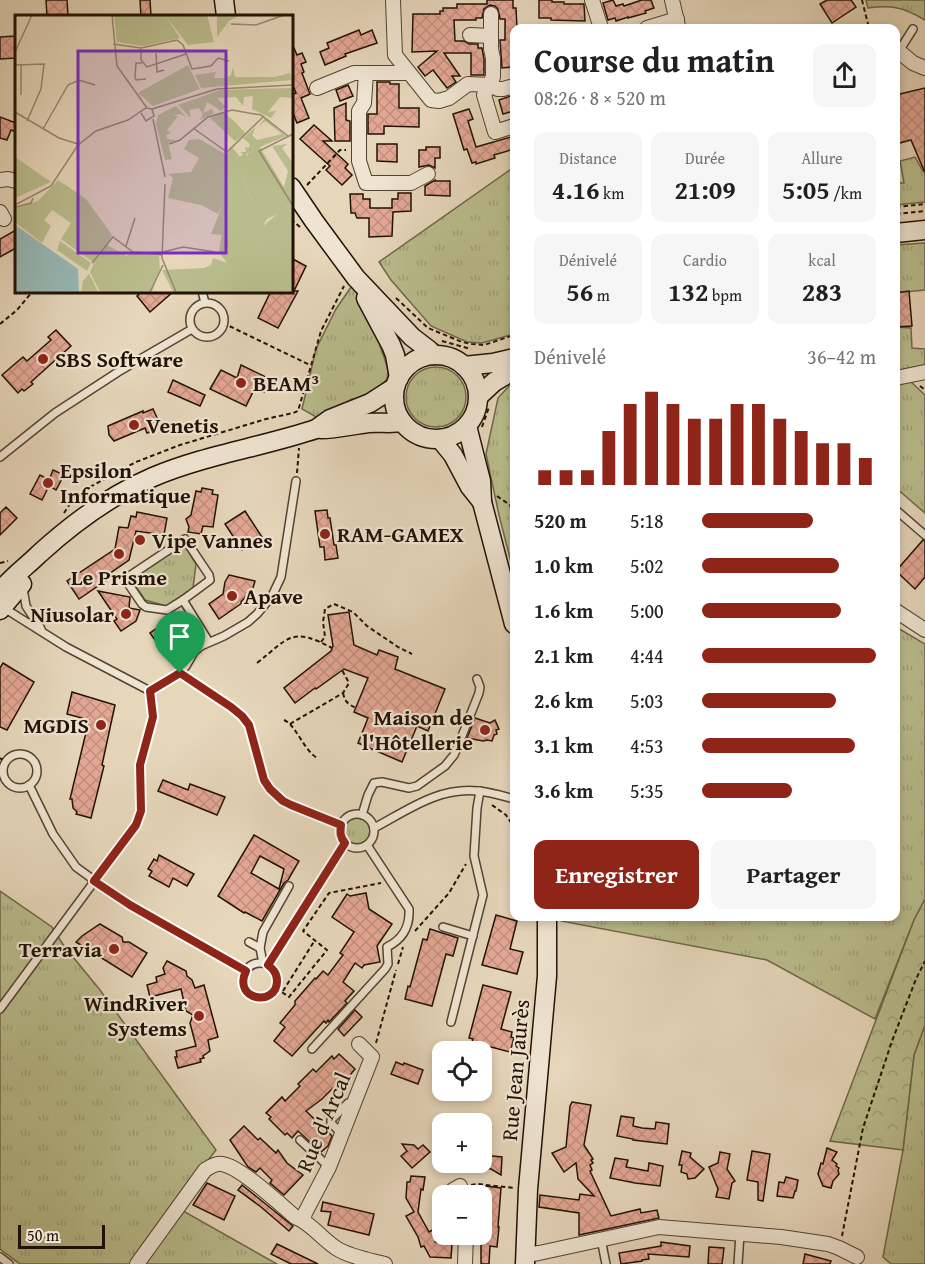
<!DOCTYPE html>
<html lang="fr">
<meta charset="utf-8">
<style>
body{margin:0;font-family:"Gentium Book Plus",serif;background:#f6f6f6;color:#202124;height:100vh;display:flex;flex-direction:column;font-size:22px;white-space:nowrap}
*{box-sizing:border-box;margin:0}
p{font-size:20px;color:#757577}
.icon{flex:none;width:33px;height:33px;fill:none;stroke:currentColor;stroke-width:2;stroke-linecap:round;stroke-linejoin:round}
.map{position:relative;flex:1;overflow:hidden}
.sheet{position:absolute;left:510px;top:24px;width:390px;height:897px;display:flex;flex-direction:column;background:#fff;border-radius:12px;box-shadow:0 3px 9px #0003}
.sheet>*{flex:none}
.controls{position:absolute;left:432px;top:1041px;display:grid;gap:12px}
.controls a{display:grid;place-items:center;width:60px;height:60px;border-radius:12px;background:#fff;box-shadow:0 3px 9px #0003;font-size:30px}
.scale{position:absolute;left:18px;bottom:15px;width:87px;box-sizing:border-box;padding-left:6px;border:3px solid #221205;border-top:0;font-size:16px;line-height:21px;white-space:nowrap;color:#221205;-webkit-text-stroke:4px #efe4d2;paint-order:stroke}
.pin{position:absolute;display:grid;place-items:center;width:51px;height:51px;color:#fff;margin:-62px -26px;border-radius:50% 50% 50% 0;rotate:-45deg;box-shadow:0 0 6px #0007}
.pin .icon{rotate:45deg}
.round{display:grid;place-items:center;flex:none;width:63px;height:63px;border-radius:12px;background:#f6f6f6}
.overview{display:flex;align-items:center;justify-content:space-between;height:102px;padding:0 24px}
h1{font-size:33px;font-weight:600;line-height:45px}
.figures{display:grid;grid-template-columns:repeat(3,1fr);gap:9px;height:102px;padding:6px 24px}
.figures div{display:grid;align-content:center;border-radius:12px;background:#f6f6f6;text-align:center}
.figures b{font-size:26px;font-weight:600}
.figures small{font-size:16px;font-weight:400}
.figures p{font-size:16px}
.chart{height:168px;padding:12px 24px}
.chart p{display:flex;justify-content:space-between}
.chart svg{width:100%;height:108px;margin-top:6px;stroke:#8f2418;stroke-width:6}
.action{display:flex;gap:12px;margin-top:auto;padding:12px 24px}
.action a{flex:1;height:69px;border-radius:12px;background:#8f2418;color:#fff;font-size:24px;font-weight:600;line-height:69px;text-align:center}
.action a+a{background:#f6f6f6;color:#202124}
ul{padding:0 24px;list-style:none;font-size:20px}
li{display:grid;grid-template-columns:96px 72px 1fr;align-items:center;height:45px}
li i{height:15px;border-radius:8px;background:#8f2418}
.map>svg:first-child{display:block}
</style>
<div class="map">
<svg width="925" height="1264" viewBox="0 0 925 1264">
<defs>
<pattern id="grass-tufts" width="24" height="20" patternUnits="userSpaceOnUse" patternTransform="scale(1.5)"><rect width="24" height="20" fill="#b9bc8c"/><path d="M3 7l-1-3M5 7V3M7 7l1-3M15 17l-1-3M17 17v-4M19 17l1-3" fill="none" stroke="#9fa177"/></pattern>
<pattern id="forest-crowns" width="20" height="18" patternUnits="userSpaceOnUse" patternTransform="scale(1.5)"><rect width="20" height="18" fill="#b9bc8c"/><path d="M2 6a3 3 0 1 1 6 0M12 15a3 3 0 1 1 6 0" fill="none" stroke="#9fa177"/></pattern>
<pattern id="building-cross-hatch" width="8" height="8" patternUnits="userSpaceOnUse" patternTransform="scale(1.5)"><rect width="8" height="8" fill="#e4a794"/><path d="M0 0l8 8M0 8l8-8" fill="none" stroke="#c38f7e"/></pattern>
</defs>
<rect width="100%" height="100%" fill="#e6d6ba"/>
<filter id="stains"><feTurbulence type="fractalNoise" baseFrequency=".00333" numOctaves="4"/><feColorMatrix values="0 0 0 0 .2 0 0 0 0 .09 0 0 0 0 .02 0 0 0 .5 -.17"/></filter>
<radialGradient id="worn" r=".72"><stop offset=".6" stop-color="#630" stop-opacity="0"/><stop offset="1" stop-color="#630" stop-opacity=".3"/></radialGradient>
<g fill="url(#grass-tufts)" stroke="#6e6748" stroke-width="1.5">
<path d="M866 0H925V20C903 7 892 5 868 8Z"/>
<path d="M915 157 923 171 925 170V202L896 205V174H897L900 183H904L900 161Z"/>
<path d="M514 167V334L482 343 467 342 431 326 391 280 379 262Z"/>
<path d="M925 243V290L896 293V245Z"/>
<path d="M353 284 375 331 386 363 388 371 387 379 374 393 365 398 352 399 334 411 316 417 302 409 316 349 336 309Z"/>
<path d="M896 324V327L911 328 912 348 925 349V365L896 371Z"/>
<circle cx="436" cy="397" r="30"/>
<path d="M909 380 925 395V513L896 488V383Z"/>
<path d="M514 383V574L499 515 486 454 498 398 510 385Z"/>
<path d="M173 546 186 548 196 564 193 588 166 606 145 600 133 582 137 571Z"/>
<path d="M896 627 925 644V899L914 920 875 1019 767 960 561 921V916H896Z"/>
<circle cx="357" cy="831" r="13"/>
<path d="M0 891 52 927 64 946 100 990 216 1150 177 1201 183 1211 277 1264H20L0 1249Z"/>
<path d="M925 1025V1264H891L883 1257 903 1150 914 1055Z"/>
</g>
<path fill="url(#forest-crowns)" stroke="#6e6748" stroke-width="1.5" d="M925 899V1025L914 1055 903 1150 830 1141 914 920Z"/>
<g fill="url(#building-cross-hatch)" stroke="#221205" stroke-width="1.5" fill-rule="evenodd">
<path d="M46 0H67L68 16H47Z"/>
<path d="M140 0H150L151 16H141Z"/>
<path d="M487 0H513V8H516L517 28H514V65H513V67L502 68 500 40H505V19H500L498 9 495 6 490 5 484 9 482 18H476V20H454L455 41H464L469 44H478V48H482L484 59V75H471V53H444L460 76H452L456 82 447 88 433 70 425 76 418 67 437 51 412 52 413 14H440V11H443V8H457V4H487Z"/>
<path d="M539 0H552V2H564V4H584L585 21 551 20V18H539Z"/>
<path d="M613 0 616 6 623 4 624 6 642 0H651L654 8 645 11 646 13 628 18V17L616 21 615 18 608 20 603 3Z"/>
<path d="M827 0H851L856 7 832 23 820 4Z"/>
<path d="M359 30 361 35 372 30 377 43 345 54 346 56 325 65 320 52 329 48 327 43Z"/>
<path d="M16 36V58L0 59V37Z"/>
<path d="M291 41 297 55 302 53 306 62 301 64 304 72 302 73 310 94 301 98 309 118 297 123 291 108V95L296 93 291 81Z"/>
<path d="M377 82H390V84H399V108H419V127L384 126V134H368V114H377Z"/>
<path d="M348 85 353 96 340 101 336 90Z"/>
<path d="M925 88V173L911 140 896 144V98L900 94Z"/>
<path d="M514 95V111L503 114 499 100Z"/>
<path d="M346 103V120L350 121V141H335L334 108Z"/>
<path d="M469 109 473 119 468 121 476 147 514 136V149L494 155 495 158 476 164V162L472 163 467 149 464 150 453 114Z"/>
<path d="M0 117 16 123V132L11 130 7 140 0 138Z"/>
<path d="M314 125 332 141H323L348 164 345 168 352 175 342 185 326 170 330 166 300 139Z"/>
<path d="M377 144H397V162L377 161Z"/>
<path d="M426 147H440V158H435V168L429 165 419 167V150H426Z"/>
<path d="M435 180V181H450V196L425 195V186Z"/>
<path d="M398 193H411V211L393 212 392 236 369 237V218H357L355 213H351L350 194H363V199H370V208H392V199H398Z"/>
<path d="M16 230V248L0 257V239Z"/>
<path d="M291 258 306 266 294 291H298L278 328 258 318 271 291H291Z"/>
<path d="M142 291H174L150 312 137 296Z"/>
<path d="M909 291 912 326 896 327V293Z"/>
<path d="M56 330 71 346 31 382 33 384 24 391 22 389 18 393 2 375 23 357 27 361 51 340 48 337Z"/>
<path d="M241 365 270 379 264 392 255 388 246 406 210 389 221 370 237 378Z"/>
<path d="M173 380 205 395 200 406 168 392Z"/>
<path d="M153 409 159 422 156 423 158 429 147 433 145 428 114 441 109 435 108 426 143 411V413Z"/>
<path d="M53 470 64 475 56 490 49 486 42 500 30 494 40 475 49 480Z"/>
<path d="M202 488 213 490 212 494 218 495 213 527 203 526 201 534 188 532 189 527 186 519 191 515 196 491 201 492Z"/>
<path d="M6 507 17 518 0 535V513Z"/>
<path d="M327 510 328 518H330L334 545H336L338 558 325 560 324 547H320L315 511Z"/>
<path d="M245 511 262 537 242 550 225 524Z"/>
<path d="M137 512 167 518 164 535 136 531 129 560 109 574 111 577 79 599 67 581 115 549 119 527 128 528 131 516 136 517Z"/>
<path d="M923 540 925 541V577L915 589 896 571Z"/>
<path d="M229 575 255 581 253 588 241 602 242 603 219 619 209 604 223 594 225 582Z"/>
<path d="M98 591 130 597 129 608 140 610 136 621 121 631 114 621 117 619Z"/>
<path d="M349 612 354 645 377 655 379 650 398 657 395 669 445 689 428 731 417 726 402 762 358 743 368 718 354 712 368 678 344 669 316 689 315 688 295 703 284 688 331 651 333 646 328 615Z"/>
<path d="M166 622 172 631 174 630 180 638 172 644 160 647 150 633Z"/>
<path d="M3 663 34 682 7 730 0 727V668Z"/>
<path d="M72 692 115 705 102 765 104 766 91 818 76 814 77 812 73 808 72 799H70L89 720 67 714Z"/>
<path d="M475 718 490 723 495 720 499 729 496 730 497 734 494 735 492 741 487 740 483 741 467 738Z"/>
<path d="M163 780 188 790 190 784 225 797 217 815 158 791Z"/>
<path d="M254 835 299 861 288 880 284 883 262 921 245 912 244 913 218 896ZM260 856 284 869 279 889 251 873Z"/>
<path d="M159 855 194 874 187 886 173 878 169 887 149 876 152 871 148 869 154 859 157 861Z"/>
<path d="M366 893 369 909 392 924 377 946 380 962 364 965 362 968 355 963 343 982 354 991 345 1001 347 1003 329 1022 328 1020 326 1023 324 1021 292 1056 274 1041 285 1027 280 1023 295 1005V1001L315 978 316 979 323 971 328 975 343 955 340 953 354 932 332 917 347 894 350 896Z"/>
<path d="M496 915 517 921 510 949 523 952 517 974 482 965Z"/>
<path d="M100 924 122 937 123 942H129L147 953 132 977 76 942 82 936Z"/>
<path d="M430 929 458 938 453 956 446 954 432 1006 405 999 408 986 410 987 423 939 427 940Z"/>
<path d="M167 961 186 971 187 976 192 980 195 988 204 985 218 1037 208 1040 210 1051 203 1056 204 1058 200 1059 201 1062 178 1068 175 1057H177L176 1051 196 1046 190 1023 193 1015 186 1011 181 989 150 997 147 985 157 982 156 977 165 974 163 968Z"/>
<path d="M483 985 511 992 501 1029 512 1032 511 1037 514 1038 510 1052 472 1042 473 1039 469 1038Z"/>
<path d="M355 1010 362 1017 344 1036 338 1029Z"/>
<path d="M339 1054 355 1069 341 1086 339 1084 334 1089 333 1088 322 1099 306 1111 332 1136 328 1146 321 1152 298 1131 292 1138 287 1133 285 1135 269 1119 271 1117 266 1113 282 1097 285 1101 300 1086 298 1084 313 1069 316 1072 332 1056 334 1059Z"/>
<path d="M396 1062 403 1065 404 1063 423 1070 418 1084 391 1074Z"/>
<path d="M572 1102 591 1105 584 1145 593 1159 591 1160 593 1163 590 1165 592 1170 590 1171 611 1216 640 1209 641 1213 657 1210 659 1218 579 1235V1213L539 1207 540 1195 579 1200 580 1194 594 1196 578 1179 576 1163 564 1172 552 1153 566 1147 570 1106Z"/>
<path d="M621 1116 634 1118 633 1126 642 1128 655 1129 656 1122 669 1124 667 1144 633 1140V1139L617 1136Z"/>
<path d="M244 1126 258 1140 260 1138 276 1153 278 1150 287 1163 303 1175 284 1195 270 1183 272 1180 260 1168 256 1172 248 1167 230 1140Z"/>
<path d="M402 1144 414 1145 418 1149 423 1145 430 1152 412 1168 401 1156 407 1151Z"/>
<path d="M827 1148 837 1152 832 1160 837 1164 836 1166 839 1168 838 1170 839 1174 833 1181 831 1188 823 1186 818 1174 821 1163 823 1164Z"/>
<path d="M682 1151 691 1153 690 1157 704 1169 695 1178 688 1179 687 1174 681 1172 682 1165H679Z"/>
<path d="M752 1151 770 1154 763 1201 758 1200V1182L747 1180Z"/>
<path d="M720 1152 730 1154 727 1169 735 1181 732 1183 729 1199 716 1197 718 1189 709 1167 718 1163Z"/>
<path d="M482 1155 502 1157 501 1175 491 1169 482 1168Z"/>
<path d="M615 1158 628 1160 626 1167 648 1171 649 1163 663 1166 660 1186 635 1183 610 1178Z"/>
<path d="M411 1176 425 1177 423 1190 421 1189 418 1212 429 1232 436 1228 439 1234 435 1242 452 1244 451 1258 430 1257 424 1246 421 1247 418 1237 406 1216 414 1212 406 1198 407 1182H410Z"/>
<path d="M786 1177 798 1180 796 1191H795L793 1198 777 1196 779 1182 784 1183Z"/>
<path d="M207 1183 235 1196 224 1220 193 1205Z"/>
<path d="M242 1185 293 1226 289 1231 261 1207 238 1190Z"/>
<path d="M486 1186 501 1188 498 1227H499L497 1247 490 1246 489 1264H481V1234Z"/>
<path d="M323 1202 374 1214 369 1235 328 1225 331 1212 321 1211Z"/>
<path d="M661 1242 690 1246 689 1257 648 1254 649 1259 642 1260V1261L621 1264 619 1253 661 1246Z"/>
<path d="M277 1244 318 1264H291L271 1254Z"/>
<path d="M709 1247 724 1248 722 1264H708Z"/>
<path d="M805 1254 831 1261 830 1264H803Z"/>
</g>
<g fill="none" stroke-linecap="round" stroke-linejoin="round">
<g stroke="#534332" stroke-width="10">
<g id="lane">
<path d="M899 51 913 29"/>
<path d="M202 291 205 303"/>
<circle cx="207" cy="320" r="17"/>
<path d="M0 457 55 413 118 372 192 329"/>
<path d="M896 510 925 535"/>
<path d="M185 539 209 575 210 580 183 600 167 610 146 607 142 604 125 579Z"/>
<path d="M23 588 26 606 41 629"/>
<path d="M183 600 209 642"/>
<path d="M4 608 66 647 150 691"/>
<path d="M180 673 186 666 194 652 201 646 224 636 248 622 257 614 272 596 281 577 296 481"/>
<path d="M150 691 180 673 231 707 242 716 249 725 264 780 270 789 283 801 291 805 341 825"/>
<circle cx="20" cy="771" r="17"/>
<path d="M29 785 53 834 76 867 120 899 246 971"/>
<circle cx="357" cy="831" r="17"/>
<path d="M362 815 368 795 374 783 382 782 409 788 417 786 445 766 454 755 458 746 479 693 480 687 477 679"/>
<path d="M374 828C408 810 438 787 478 791 490 792 503 796 514 799"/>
<path d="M443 927 473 936"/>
<path d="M249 942 260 948 263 963"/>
<path d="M260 948 263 932 289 886"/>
<circle cx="260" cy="980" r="17"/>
<path d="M268 965 345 844"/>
<path d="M0 1009 136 825 141 811 140 765 153 717 150 691"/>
<path d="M451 1022 483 895 474 856 477 808 480 791"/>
<path d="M312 1049 385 969 388 964 387 947C403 939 410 927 409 909L367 845"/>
<path d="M342 1134 331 1123V1120L348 1103 354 1102"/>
<path d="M300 1140 329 1167"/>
<path d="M601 1239 606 1264"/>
<path d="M0 1257 9 1264"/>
<path d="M738 1264 740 1234"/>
</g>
</g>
<g stroke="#534332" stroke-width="16">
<g id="street">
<path d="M393 0 395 55 431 100 439 101 449 98 468 84 490 85 498 89H503L514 86"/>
<path d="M592 0 601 28"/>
<path d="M672 0 678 26"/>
<path d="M491 14V49L493 58V77L484 95 495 132 514 126"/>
<path d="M647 28 677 19"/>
<path d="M470 35 491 36"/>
<path d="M896 49 913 63 925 68"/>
<path d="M409 73H366L364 103 359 111V161L366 183H411L428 174"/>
<path d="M317 88 354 73H366"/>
<path d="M0 180 8 179 16 181"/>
<path d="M0 212 4 219"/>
<path d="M896 378 925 372"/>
<path d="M896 611 925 630"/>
<path d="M453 1196V1190L460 1186"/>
<path d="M303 1220 305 1213 329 1167 372 1057 359 1044"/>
<path d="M525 1255 539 1253 659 1227 781 1237 828 1244 839 1248 857 1257"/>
<path d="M137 1264 205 1170C210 1167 216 1163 222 1164 241 1167 280 1204 295 1217 311 1223 322 1239 336 1248 350 1257 369 1260 385 1264"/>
<path d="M465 1264 466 1234"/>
</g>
</g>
<g stroke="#221205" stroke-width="21">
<g id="secondary">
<path d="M224 0 226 16"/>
<path d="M291 187 314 221 356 278 412 337 429 350 434 355"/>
<path d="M896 233 925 230"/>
<path d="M366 298 391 345 395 355 399 378"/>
<circle cx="436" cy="397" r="42"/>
<path d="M464 366 493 363 514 358"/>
<path d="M479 396 494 382 514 370"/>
<path d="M467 426 481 481 482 502 514 624"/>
<path d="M321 429C337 429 352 425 368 423 380 422 391 424 402 422"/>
<path d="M440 439 453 455 470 487 482 502"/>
<path d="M0 592C11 577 26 567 39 554 73 523 111 495 153 477 205 455 262 447 316 429L330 419 370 403 395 387"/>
<path d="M0 610 22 584"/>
<path d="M525 1264 528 1189 547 976V916"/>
</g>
</g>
<g stroke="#221205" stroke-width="2" stroke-dasharray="4.5 3" stroke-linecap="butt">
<path d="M862 0 869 28"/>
<path d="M307 185 340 150H346"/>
<path d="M896 207 925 204"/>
<path d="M896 214 925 211"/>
<path d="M291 219 300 227"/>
<path d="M396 298 428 328 462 342 472 344 484 345 514 335"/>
<path d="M223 323 310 365"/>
<path d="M0 324 17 310 33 291"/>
<path d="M442 341 471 349"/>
<path d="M920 386 925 390"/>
<path d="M482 427 489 407"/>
<path d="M297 473 299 448"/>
<path d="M497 496 510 505 514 518"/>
<path d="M64 513 73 499 88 488 136 462 180 445 266 419 293 413 298 411 321 331 344 286"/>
<path d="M0 563 8 561"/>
<path d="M321 642 325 637 323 622 325 609 334 604 353 612 367 626 398 647 412 654"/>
<path d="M257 663C289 638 291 626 332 648"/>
<path d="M343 693C345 702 348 704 356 708"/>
<path d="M284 720C296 725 303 749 317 758"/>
<path d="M290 724 343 693 349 683 342 670"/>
<path d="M0 758 5 762"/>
<path d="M492 805 506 815 514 827"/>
<path d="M415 931 449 893 466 864"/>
<path d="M398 964 403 947"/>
<path d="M276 988 289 997 327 950 303 931 329 893 381 883"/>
<path d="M283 991 315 940"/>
<path d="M376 1043 396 970"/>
<path d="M471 1185 478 1184 514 1188"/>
<path d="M842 1236 863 1128 892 1041 916 979 925 961"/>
</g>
<use href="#lane" stroke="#efe4d2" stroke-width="7"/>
<use href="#street" stroke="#efe4d2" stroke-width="14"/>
<use href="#secondary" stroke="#efe4d2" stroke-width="18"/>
</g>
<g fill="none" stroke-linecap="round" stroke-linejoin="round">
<g stroke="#fff" stroke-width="12">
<path id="route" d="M180 673 231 707 242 716 249 725 264 780 270 789 283 801 291 805 341 825C340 833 340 837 345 843L268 965C273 969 277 973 277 981 277 1007 232 1001 246 971L130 905 94 881 136 825 141 811 140 765 153 717 150 691Z"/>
</g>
<use href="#route" stroke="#8f2418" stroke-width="8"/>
</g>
<g fill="#8f2418" stroke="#efe4d2" stroke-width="2">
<circle cx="43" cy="359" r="6"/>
<circle cx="241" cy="383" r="6"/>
<circle cx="134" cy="425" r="6"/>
<circle cx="48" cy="483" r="6"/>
<circle cx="325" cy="534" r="6"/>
<circle cx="140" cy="540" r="6"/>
<circle cx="119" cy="554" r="6"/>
<circle cx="232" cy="596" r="6"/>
<circle cx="126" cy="614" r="6"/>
<circle cx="101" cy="725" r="6"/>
<circle cx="485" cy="730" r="6"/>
<circle cx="114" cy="949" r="6"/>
<circle cx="199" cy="1016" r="6"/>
</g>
<g text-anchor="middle" stroke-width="4.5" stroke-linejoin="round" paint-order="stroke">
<g font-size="22" font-weight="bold" fill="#221205" stroke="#efe4d2" text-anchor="start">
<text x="55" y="367">SBS Software</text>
<text x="253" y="391">BEAM³</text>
<text x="146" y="433">Venetis</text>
<text x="60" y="478">Epsilon<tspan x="60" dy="25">Informatique</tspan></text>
<text x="337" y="542">RAM-GAMEX</text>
<text x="152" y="548">Vipe Vannes</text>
<text x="119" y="585" text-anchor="middle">Le Prisme</text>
<text x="244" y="604">Apave</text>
<text x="114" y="622" text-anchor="end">Niusolar</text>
<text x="473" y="725" text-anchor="end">Maison de<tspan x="473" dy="25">l'Hôtellerie</tspan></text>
<text x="89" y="733" text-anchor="end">MGDIS</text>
<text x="102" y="957" text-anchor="end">Terravia</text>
<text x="187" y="1011" text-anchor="end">WindRiver<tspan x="187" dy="25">Systems</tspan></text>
</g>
<g font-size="22" fill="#221205" stroke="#efe4d2">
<text transform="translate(515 1070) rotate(-85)" y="8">Rue Jean Jaurès</text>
<text transform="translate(323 1122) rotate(-67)" y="8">Rue d'Arcal</text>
</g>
</g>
<g transform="translate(15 15)">
<rect width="278" height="278" fill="#e6d6ba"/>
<path d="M150 0H192L199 27 173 30ZM173 50 185 74 138 91 123 78ZM218 52 220 62H260L275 58 277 65 186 73 180 60 201 57 199 63H211L216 60ZM277 73V83L265 82 253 97 261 96 256 103 237 94 238 81 229 82 228 91 221 82 202 83 211 92 206 96 192 87 188 98 197 94 199 98 185 105 188 100 184 93 174 95 176 103 163 90 205 75ZM161 91 171 102 165 99 158 101H163L152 115 156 118 151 120 152 124 161 125 153 128 157 144 150 145 141 109 143 100ZM208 97 220 107 231 119 220 126 195 103ZM250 103 271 121 245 132 235 129 228 123 241 112 237 120 242 125 267 119 250 106 243 112ZM184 124 212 140 217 132 225 142 228 139 225 137H231L230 132 235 133 203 199 186 190 153 183 158 163 153 159 176 157 184 143 169 134 174 125ZM236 144 272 193 277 190V277H158L147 255 189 253 196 250 198 243 212 248 204 237 209 205 220 181 247 212 263 198H249L235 181 228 165 230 152ZM43 165 71 184 97 220 92 230 112 241 114 237 144 241 145 255 137 277H85L75 257 79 248 46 224 56 208 37 195 29 205 36 211 27 228 0 207V193L23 186Z" fill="#b9bc8c"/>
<path d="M202 0H225L214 6 202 22ZM124 12 128 31 102 27 101 17ZM240 124 269 172 273 156 257 131 272 129 267 133 277 147V190L272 193 235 144 228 165 235 181 249 198H264L252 204 247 213 220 181 209 205 207 220 196 219 225 146 233 140 235 126Z" fill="#b9bc8c"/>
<path d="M99 0H150L165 23 128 31 124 12 101 17Z" fill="#b9bc8c"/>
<path d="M0 142 36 167 0 183ZM45 226 76 248 72 256 42 235Z" fill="#b9bc8c"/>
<path d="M74 259 78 266 83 277H66L68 266Z" fill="#b9bc8c"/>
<path d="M0 210 63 254 64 277H0Z" fill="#97b8b6"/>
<path fill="none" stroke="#988872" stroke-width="1.5" d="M97 0 102 51 132 93M216 9 241 10 269 0M98 29 126 33 162 25 168 30 177 54 196 51 203 43 214 46M126 33V45L132 52 171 39M0 37 17 0M141 38 142 57 149 55M127 48H121L120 62 121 65 131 64M0 50 29 49 26 74 12 106M6 80V50M137 94 202 74 278 70M0 97 44 123 63 129M138 104 150 162M178 113 212 137 249 101M28 114 53 70 64 65 80 70M278 119 244 136 278 191M154 129 165 125 193 102 217 95 246 100 273 121M150 169 147 243 161 277M0 190 36 171 63 130 81 116 113 105 131 93 137 94 139 101 131 106 126 98M1 192 16 188 18 183M111 231 120 203M148 237 168 232 200 237M77 248 98 222 118 237 147 240M135 277 148 250"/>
<path fill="#7b2cbf" fill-opacity="0.15" stroke="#7b2cbf" stroke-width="3" d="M63 36H211V238H63Z"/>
<rect width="278" height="278" fill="none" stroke="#221205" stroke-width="3"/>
</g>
<rect width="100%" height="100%" filter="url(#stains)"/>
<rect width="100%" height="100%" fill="url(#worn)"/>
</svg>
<div class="controls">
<a><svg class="icon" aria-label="locate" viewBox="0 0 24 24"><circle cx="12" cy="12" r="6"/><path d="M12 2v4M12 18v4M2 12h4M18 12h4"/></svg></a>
<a>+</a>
<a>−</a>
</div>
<div class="scale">50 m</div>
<div class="pin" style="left:180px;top:673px;background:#1e9e55"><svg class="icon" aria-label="arrive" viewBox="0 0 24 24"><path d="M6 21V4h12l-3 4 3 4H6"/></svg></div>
<section class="sheet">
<div class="overview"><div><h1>Course du matin</h1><p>08:26 · 8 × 520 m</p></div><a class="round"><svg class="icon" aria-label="share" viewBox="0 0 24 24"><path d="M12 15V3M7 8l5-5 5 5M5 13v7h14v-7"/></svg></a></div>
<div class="figures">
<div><p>Distance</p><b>4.16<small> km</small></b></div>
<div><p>Durée</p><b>21:09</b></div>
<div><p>Allure</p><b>5:05<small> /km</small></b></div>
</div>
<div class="figures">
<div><p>Dénivelé</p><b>56<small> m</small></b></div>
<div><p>Cardio</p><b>132<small> bpm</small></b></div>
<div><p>kcal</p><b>283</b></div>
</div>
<div class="chart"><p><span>Dénivelé</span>36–42 m</p>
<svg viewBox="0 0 160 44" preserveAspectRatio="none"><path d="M5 44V38M15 44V38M25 44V38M35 44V22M45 44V11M55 44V6M65 44V11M75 44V17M85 44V17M95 44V11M105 44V11M115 44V17M125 44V22M135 44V27M145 44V27M155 44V33"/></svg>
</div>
<ul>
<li><b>520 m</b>5:18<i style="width:64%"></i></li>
<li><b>1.0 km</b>5:02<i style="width:79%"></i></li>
<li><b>1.6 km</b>5:00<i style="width:80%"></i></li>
<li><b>2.1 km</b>4:44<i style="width:100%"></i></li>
<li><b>2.6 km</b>5:03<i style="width:77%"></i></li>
<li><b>3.1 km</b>4:53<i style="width:88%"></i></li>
<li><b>3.6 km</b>5:35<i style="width:52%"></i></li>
</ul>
<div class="action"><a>Enregistrer</a><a>Partager</a></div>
</section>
</div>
